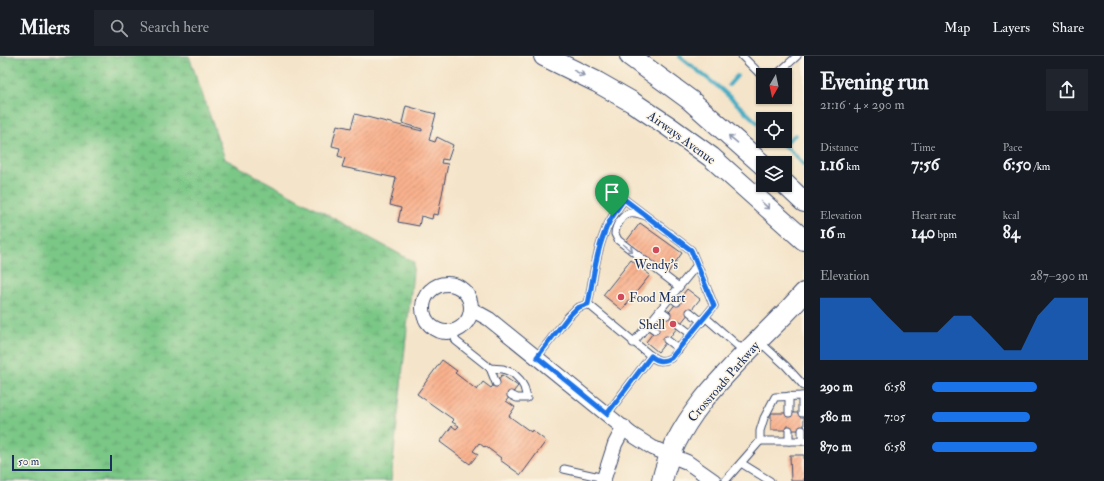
<!DOCTYPE html>
<meta charset="utf-8">
<style>
body{margin:0;font-family:"IM FELL Double Pica",serif;background:#20242c;color:#f1f3f6;height:100vh;display:flex;flex-direction:column;font-size:15px;white-space:nowrap}
*{box-sizing:border-box;margin:0}
p{font-size:13px;color:#9ea1a6}
.icon{flex:none;width:22px;height:22px;fill:none;stroke:currentColor;stroke-width:2;stroke-linecap:round;stroke-linejoin:round}
.map{position:relative;flex:1;overflow:hidden}
.side{display:flex;flex-direction:column;background:#171b24;width:300px}
.side>*{flex:none}
.needle{width:26px;rotate:189deg}
.fabs{position:absolute;left:756px;top:12px;display:grid;gap:8px}
.fabs a{display:grid;place-items:center;width:36px;height:36px;border-radius:0px;background:#171b24;box-shadow:0 1px 3px #0004;font-size:20px}
.scale{position:absolute;left:12px;bottom:10px;width:100px;box-sizing:border-box;padding-left:4px;border:2px solid #1b2f5e;border-top:0;font-size:11px;line-height:14px;white-space:nowrap;color:#1b2f5e;-webkit-text-stroke:3px #fcf5e5;paint-order:stroke}
.pin{position:absolute;display:grid;place-items:center;width:34px;height:34px;color:#fff;margin:-41px -17px;border-radius:50% 50% 50% 0;rotate:-45deg;box-shadow:0 0 4px #0007}
.pin .icon{rotate:45deg}
.round{display:grid;place-items:center;flex:none;width:42px;height:42px;border-radius:0px;background:#20242c}
.summary{display:flex;align-items:center;justify-content:space-between;height:68px;padding:0 16px}
h1{font-size:22px;font-weight:700;line-height:30px}
.metrics{display:grid;grid-template-columns:repeat(3,1fr);gap:6px;height:68px;padding:4px 16px}
.metrics div{display:grid;align-content:center}
.metrics b{font-size:17px;font-weight:700}
.metrics small{font-size:11px;font-weight:400}
.metrics p{font-size:11px}
.chart{height:112px;padding:8px 16px}
.chart p{display:flex;justify-content:space-between}
.chart svg{width:100%;height:72px;margin-top:4px;fill:#1a73e8;opacity:.7}
ul{padding:0 16px;list-style:none;font-size:13px}
li{display:grid;grid-template-columns:64px 48px 1fr;align-items:center;height:30px}
li i{height:10px;border-radius:5px;background:#1a73e8}
header{display:flex;align-items:center;gap:24px;box-sizing:border-box;height:56px;padding:0 20px;background:#171b24;border-bottom:1px solid #363941}
header strong{font-size:19px}
nav{display:flex;gap:22px;margin-inline-start:auto;font-size:14px}
.search{width:280px;height:36px;background:#20242c;display:flex;align-items:center;gap:10px;box-sizing:border-box;padding:0 14px;border-radius:0px;color:#9ea1a6;font-size:15px}
main{display:flex;flex:1;min-height:0}
.map>svg:first-child{display:block}
</style>
<header>
<strong>Milers</strong>
<div class="search"><svg class="icon" aria-label="search" viewBox="0 0 24 24"><circle cx="10" cy="10" r="6"/><path d="M15 15l6 6"/></svg>Search here</div>
<nav><a>Map</a><a>Layers</a><a>Share</a></nav>
</header>
<main>
<div class="map">
<svg width="804" height="425" viewBox="0 0 804 425">
<defs>
<pattern id="wetland-marsh" width="20" height="14" patternUnits="userSpaceOnUse"><rect width="20" height="14" fill="#7ac786"/><path d="M1 5h8M5 5V1M11 12h8M15 12V8" fill="none" stroke="#63a271"/></pattern>
<pattern id="building-hatch" width="6" height="6" patternUnits="userSpaceOnUse"><rect width="6" height="6" fill="#f9b18d"/><path d="M-1 1l2-2M0 6l6-6M5 7l2-2" fill="none" stroke="#c99076"/></pattern>
</defs>
<rect width="100%" height="100%" fill="#fcf5e5"/>
<filter id="ink" filterUnits="userSpaceOnUse"><feTurbulence type="fractalNoise" baseFrequency=".025" numOctaves="2"/><feDisplacementMap in="SourceGraphic" scale="8" xChannelSelector="R" yChannelSelector="G"/><feConvolveMatrix kernelMatrix="1 2 1 2 8 2 1 2 1" color-interpolation-filters="sRGB"/></filter>
<filter id="wash" filterUnits="userSpaceOnUse"><feTurbulence type="fractalNoise" baseFrequency=".012" numOctaves="4" result="noise"/><feDisplacementMap in="SourceGraphic" scale="16" xChannelSelector="R" yChannelSelector="G"/><feGaussianBlur stdDeviation="0.9" result="paint"/><feColorMatrix in="noise" values="0 0 0 0 0 0 0 0 0 0 0 0 0 0 0 0 0 1.4 0 .05"/><feComposite in="paint" operator="in"/></filter>
<g filter="url(#wash)">
<rect width="100%" height="100%" fill="#f4e4c9"/>
<path fill="url(#wetland-marsh)" stroke="#4a7b72" d="M0 0H189L225 103 414 206 391 425H0Z"/>
<g fill="none" stroke-linecap="round" stroke-linejoin="round">
<g stroke="#44acc4" stroke-width="4">
<path d="M679 0 721 33 763 72"/>
<path d="M729 29 737 20"/>
<path d="M778 85 793 97 804 109"/>
<path d="M786 86 795 79"/>
</g>
</g>
<g id="blocks">
<g fill="url(#building-hatch)">
<path d="M406 50 436 58 429 84 435 86 437 81 453 89 448 104 442 103 441 107 448 108 438 159 433 158 432 163 421 160 419 170 398 166 401 152 390 149 396 122 342 111 345 102 338 100 340 92 332 90 337 69 351 72 355 58 422 75V73L402 67Z"/>
<path d="M640 167 682 197 667 218 625 187Z"/>
<path d="M631 204 650 219 622 254 603 239Z"/>
<path d="M687 233 700 243 658 296 646 286Z"/>
<path d="M442 304 457 315 455 317 477 334 483 326 491 332 502 319 518 330 506 345 515 351 509 360 531 376 532 374 546 385 521 419 500 404 501 402 485 390 484 391 479 387 473 395 478 398 470 408 440 386 452 370 456 373 459 370 452 366 454 364 417 338Z"/>
<rect x="771" y="357" width="33" height="17"/>
<path d="M790 399H804V425H791Z"/>
</g>
</g>
</g>
<g filter="url(#ink)">
<use href="#blocks" fill-opacity="0" stroke="#3c4a6e" stroke-width="1"/>
<g fill="none" stroke-linecap="round" stroke-linejoin="round">
<g stroke="#3c4a6e" stroke-width="9">
<g id="lane">
<path d="M742 0 763 21"/>
<path d="M776 19 797 0"/>
<path d="M624 143 691 194 714 250 671 302C663 306 658 306 651 300L588 248C593 225 595 200 604 178 608 165 617 154 624 143Z"/>
<path d="M643 159C639 158 634 156 630 157 623 158 615 170 615 178 616 180 617 182 618 184L679 231"/>
<path d="M671 241 677 246"/>
<path d="M660 254 667 259"/>
<path d="M690 256 702 266"/>
<path d="M705 261 746 297"/>
<path d="M648 269 655 274"/>
<path d="M679 269 691 278"/>
<path d="M452 275 456 285 490 312 503 313 513 317 520 324 524 331 527 342H517L511 339"/>
<path d="M667 284 679 293"/>
<path d="M760 286 786 310 804 330"/>
<path d="M633 287 697 209"/>
<path d="M537 301 568 261 577 252 588 248"/>
<path d="M490 312 496 327"/>
<path d="M789 357V340"/>
<path d="M802 357V340"/>
<path d="M607 358 651 300"/>
<path d="M760 385H804"/>
<path d="M789 385V374"/>
<path d="M802 385V374"/>
<path d="M741 407 770 425"/>
<path d="M564 413 604 422"/>
<path d="M725 425 760 385V375L764 362 775 341 804 340"/>
</g>
</g>
<g stroke="#3c4a6e" stroke-width="16">
<g id="street">
<circle cx="447" cy="252" r="24"/>
<path d="M471 253 489 263 631 378 653 392 687 406 714 425"/>
<path d="M603 425 615 388 624 371"/>
</g>
</g>
<g stroke="#3c4a6e" stroke-width="22">
<g id="secondary">
<path d="M544 0 597 26 632 46 668 70 711 101 804 184"/>
<path d="M630 0 690 44 763 109"/>
<path d="M785 128 804 146"/>
<path d="M662 425C679 348 754 294 804 237"/>
</g>
</g>
<use href="#lane" stroke="#fff" stroke-width="7"/>
<use href="#street" stroke="#fff" stroke-width="14"/>
<use href="#secondary" stroke="#fff" stroke-width="20"/>
</g>
<defs><path id="oneway-shaft" d="M-6 0H5M1.5-3L5.5 0L1.5 3" fill="none" stroke-width="1.6" stroke-linecap="round" stroke-linejoin="round"/></defs>
<g stroke="#8d97ae">
<use href="#oneway-shaft" transform="translate(579 17) rotate(26)"/>
<use href="#oneway-shaft" transform="translate(733 83) rotate(-140)"/>
<use href="#oneway-shaft" transform="translate(765 149) rotate(42)"/>
<use href="#oneway-shaft" transform="translate(628 192) rotate(37)"/>
</g>
</g>
<g fill="none" stroke-linecap="round" stroke-linejoin="round" filter="url(#ink)">
<g stroke="#fff" stroke-width="8">
<path id="route" d="M624 143 691 194 714 250 671 302C663 306 658 306 651 300L607 358 537 301 568 261 577 252 588 248C593 225 595 200 604 178 608 165 617 154 624 143Z"/>
</g>
<use href="#route" stroke="#1a73e8" stroke-width="5"/>
</g>
<g fill="#d1495b" stroke="#fcf5e5" stroke-width="1.5">
<circle cx="656" cy="194" r="4"/>
<circle cx="621" cy="241" r="4"/>
<circle cx="673" cy="268" r="4"/>
</g>
<g text-anchor="middle" stroke-width="3" stroke-linejoin="round" paint-order="stroke">
<g font-size="13" fill="#1b2f5e" stroke="#fcf5e5">
<text transform="translate(682 81) rotate(36)" y="5">Airways Avenue</text>
<text transform="translate(723 325) rotate(-49)" y="5">Crossroads Parkway</text>
</g>
<g font-size="13" fill="#1b2f5e" stroke="#fcf5e5">
<text x="656" y="213">Wendy's</text>
<text x="629" y="246" text-anchor="start">Food Mart</text>
<text x="665" y="273" text-anchor="end">Shell</text>
</g>
</g>
</svg>
<div class="fabs">
<a><svg class="needle" viewBox="-14 -14 28 28"><path d="M0-13l5 13h-10z" fill="#e53935"/><path d="M0 13l5-13h-10z" fill="#9ea1a6"/></svg></a>
<a><svg class="icon" aria-label="locate" viewBox="0 0 24 24"><circle cx="12" cy="12" r="6"/><path d="M12 2v4M12 18v4M2 12h4M18 12h4"/></svg></a>
<a><svg class="icon" aria-label="layers" viewBox="0 0 24 24"><path d="M12 4l9 5-9 5-9-5zM3 14l9 5 9-5"/></svg></a>
</div>
<div class="scale">50 m</div>
<div class="pin" style="left:612px;top:160px;background:#1e9e55"><svg class="icon" aria-label="arrive" viewBox="0 0 24 24"><path d="M6 21V4h12l-3 4 3 4H6"/></svg></div>
</div>
<section class="side">
<div class="summary"><div><h1>Evening run</h1><p>21:16 · 4 × 290 m</p></div><a class="round"><svg class="icon" aria-label="share" viewBox="0 0 24 24"><path d="M12 15V3M7 8l5-5 5 5M5 13v7h14v-7"/></svg></a></div>
<div class="metrics">
<div><p>Distance</p><b>1.16<small> km</small></b></div>
<div><p>Time</p><b>7:56</b></div>
<div><p>Pace</p><b>6:50<small> /km</small></b></div>
</div>
<div class="metrics">
<div><p>Elevation</p><b>16<small> m</small></b></div>
<div><p>Heart rate</p><b>140<small> bpm</small></b></div>
<div><p>kcal</p><b>84</b></div>
</div>
<div class="chart"><p><span>Elevation</span>287–290 m</p>
<svg viewBox="0 0 160 44" preserveAspectRatio="none"><path d="M0 44V6L10 6L20 6L30 6L40 17L50 27L60 27L70 27L80 17L90 17L100 27L110 38L120 38L130 17L140 6L150 6L160 6V44z"/></svg>
</div>
<ul>
<li><b>290 m</b>6:58<i style="width:67%"></i></li>
<li><b>580 m</b>7:05<i style="width:63%"></i></li>
<li><b>870 m</b>6:58<i style="width:67%"></i></li>
</ul>
</section>
</main>
